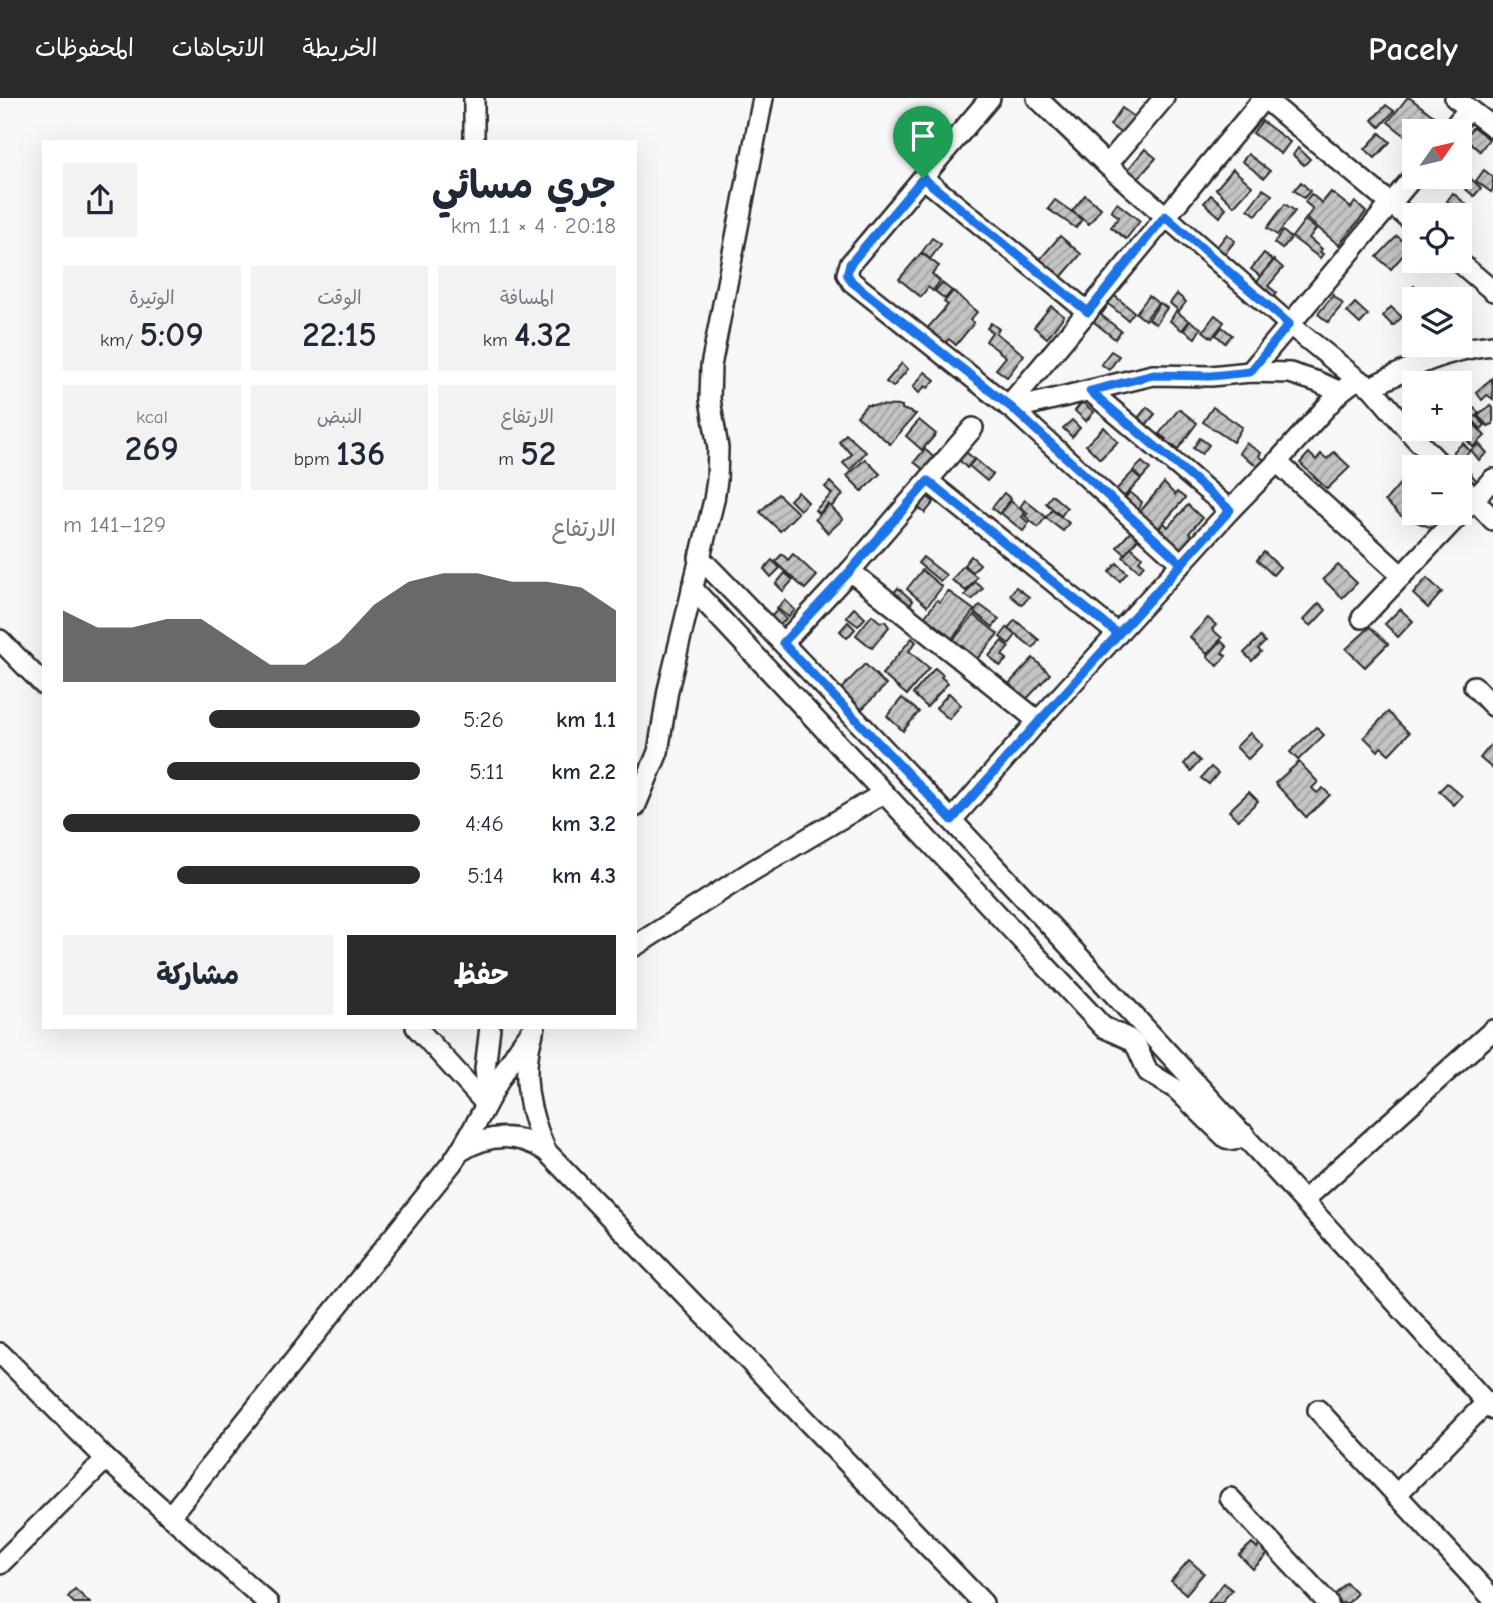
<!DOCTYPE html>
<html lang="ar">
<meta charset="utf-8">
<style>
body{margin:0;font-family:"Comic Neue","Playpen Sans Arabic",sans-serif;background:#f2f2f3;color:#1f2937;direction:rtl;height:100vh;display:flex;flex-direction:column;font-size:26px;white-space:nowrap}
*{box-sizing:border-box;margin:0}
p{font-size:23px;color:#747a83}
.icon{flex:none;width:38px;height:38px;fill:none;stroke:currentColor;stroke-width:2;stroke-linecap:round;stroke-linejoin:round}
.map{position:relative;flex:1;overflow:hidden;direction:ltr}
.details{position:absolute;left:42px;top:42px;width:595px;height:889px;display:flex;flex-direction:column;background:#fff;border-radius:0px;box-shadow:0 7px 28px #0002;direction:rtl}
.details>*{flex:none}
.needle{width:46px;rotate:56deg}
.buttons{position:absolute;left:1402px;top:21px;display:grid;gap:14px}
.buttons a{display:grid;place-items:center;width:70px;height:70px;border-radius:0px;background:#fff;box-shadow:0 7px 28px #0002;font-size:35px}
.pin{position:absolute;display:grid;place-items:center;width:60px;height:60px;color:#fff;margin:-72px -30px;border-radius:50% 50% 50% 0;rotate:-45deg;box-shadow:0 0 7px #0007}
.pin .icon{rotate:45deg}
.round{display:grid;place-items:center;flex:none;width:74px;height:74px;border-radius:0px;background:#f2f2f3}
.head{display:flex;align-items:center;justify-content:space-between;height:119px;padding:0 21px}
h1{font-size:38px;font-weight:700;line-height:52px}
.stats{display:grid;grid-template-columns:repeat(3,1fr);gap:10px;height:119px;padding:7px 21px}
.stats div{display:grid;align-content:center;border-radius:0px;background:#f2f2f3;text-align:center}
.stats b{font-size:35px;font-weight:700}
.stats small{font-size:19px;font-weight:400}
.stats p{font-size:19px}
.chart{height:196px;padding:14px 21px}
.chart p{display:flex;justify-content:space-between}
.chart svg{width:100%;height:126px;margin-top:7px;fill:#2b2b2b;opacity:.7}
.cta{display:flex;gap:14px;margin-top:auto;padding:14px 21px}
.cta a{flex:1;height:80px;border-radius:0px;background:#2b2b2b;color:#fff;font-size:28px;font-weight:700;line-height:80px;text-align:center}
.cta a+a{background:#f2f2f3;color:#1f2937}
ul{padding:0 21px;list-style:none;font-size:23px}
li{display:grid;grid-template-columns:112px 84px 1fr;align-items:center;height:52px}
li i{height:18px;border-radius:9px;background:#2b2b2b}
header{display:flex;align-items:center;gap:42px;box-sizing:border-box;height:98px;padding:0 35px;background:#2b2b2b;color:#fff}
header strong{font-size:33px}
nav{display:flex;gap:38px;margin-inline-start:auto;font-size:24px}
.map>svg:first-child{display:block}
</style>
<header>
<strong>Pacely</strong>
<nav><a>الخريطة</a><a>الاتجاهات</a><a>المحفوظات</a></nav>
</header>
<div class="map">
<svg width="1493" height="1505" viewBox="0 0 1493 1505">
<defs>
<pattern id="building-hatch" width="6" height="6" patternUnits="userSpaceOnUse" patternTransform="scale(1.75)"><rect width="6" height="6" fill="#c4c4c4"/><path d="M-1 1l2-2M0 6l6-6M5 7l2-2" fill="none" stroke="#9f9f9f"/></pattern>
</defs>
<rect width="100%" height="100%" fill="#f7f7f7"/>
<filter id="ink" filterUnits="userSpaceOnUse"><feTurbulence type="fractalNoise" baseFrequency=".0143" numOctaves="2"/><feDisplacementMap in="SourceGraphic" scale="14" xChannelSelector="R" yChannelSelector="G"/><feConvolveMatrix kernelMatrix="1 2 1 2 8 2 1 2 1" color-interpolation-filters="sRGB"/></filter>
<g filter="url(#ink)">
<g fill="url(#building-hatch)" stroke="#2b2b2b" stroke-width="2">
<path d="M1407 0H1410L1440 23 1431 33H1414V45L1388 24Z"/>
<path d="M1386 7 1394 13 1380 29 1372 22Z"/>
<path d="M1122 10 1139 22 1127 40 1110 27Z"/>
<path d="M1262 23 1290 44 1281 56 1253 35Z"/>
<path d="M1473 29 1489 41 1480 53 1464 40Z"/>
<path d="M1380 35 1390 44 1375 60 1365 51Z"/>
<path d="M1298 50 1310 61 1304 67 1293 57Z"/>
<path d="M1145 51 1156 60 1136 83 1126 74Z"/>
<path d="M1248 56 1270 73 1264 80 1242 63Z"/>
<path d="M1233 71 1252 88 1234 108 1216 91Z"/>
<path d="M1484 72 1493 79V91L1491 94 1476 83Z"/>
<path d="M1469 79 1481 90 1474 98 1462 88Z"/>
<path d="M1301 84 1310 93 1304 100 1294 92Z"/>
<path d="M1263 91 1272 97 1256 117 1248 111Z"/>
<path d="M1331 94 1351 110 1355 104 1366 114 1339 147 1306 120 1313 111 1305 104 1311 96 1322 105Z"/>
<path d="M1453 95 1467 107 1460 114 1447 103Z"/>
<path d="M1085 97 1101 110 1089 126 1072 113Z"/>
<path d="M1211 97 1226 110 1220 119 1204 105Z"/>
<path d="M1055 102 1082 121 1076 130 1048 111Z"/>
<path d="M1117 105 1140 123 1126 141 1111 129 1119 119 1111 113Z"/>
<path d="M1285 106 1295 113 1277 137 1267 130Z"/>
<path d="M1305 122 1316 131 1309 140 1322 151 1320 154 1323 156 1320 160 1292 139Z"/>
<path d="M1283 133 1291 140 1282 151 1274 145Z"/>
<path d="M1227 136 1235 143 1221 160 1216 150Z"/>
<path d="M1060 138 1081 156 1058 183 1037 165Z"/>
<path d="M1397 138 1410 149 1391 171 1377 159Z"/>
<path d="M932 140 941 146 930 161 922 154Z"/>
<path d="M921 155 939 168 932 176 940 183 933 193 928 189 921 199 899 181Z"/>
<path d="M1264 155 1273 163 1260 178 1251 171Z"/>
<path d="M1274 162 1283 170 1268 188 1277 195 1271 203 1253 189Z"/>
<path d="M942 185 952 193 945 201 935 193Z"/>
<path d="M1414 188 1426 199 1425 201H1414V205L1405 197Z"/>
<path d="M953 193 977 214 970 222 974 225 956 247 949 241 942 248 925 233 948 207 944 204Z"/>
<path d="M1109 193 1134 214 1128 222 1102 201Z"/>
<path d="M1177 196 1186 204 1179 213 1170 205Z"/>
<path d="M1333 197 1343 206 1328 224 1318 216Z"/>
<path d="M1149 198 1158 205 1145 222 1136 215Z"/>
<path d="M1099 205 1106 210 1101 217 1121 233 1115 241 1088 219Z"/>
<path d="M1160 205 1167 210 1156 226 1149 221Z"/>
<path d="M1355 205 1368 217 1360 226 1347 214Z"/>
<path d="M1051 208 1064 218 1047 240 1034 229Z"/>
<path d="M1391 209 1402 219 1393 228 1383 218Z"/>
<path d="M1176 213 1189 223 1182 232 1170 223Z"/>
<path d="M1215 217 1224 224 1212 240 1203 233Z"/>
<path d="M1190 223 1201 230 1195 240 1184 232Z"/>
<path d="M991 225 999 231 996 235 1024 257 1007 279 996 271 1006 259 986 243 992 234 987 230Z"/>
<path d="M1222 229 1232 237 1225 245 1216 237Z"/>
<path d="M1111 253 1119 258 1109 272 1101 266Z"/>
<path d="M902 265 908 271 893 289 886 284Z"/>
<path d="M925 274 935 282 928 290 925 288 919 295 913 289Z"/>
<path d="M1492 280 1493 301 1487 297 1482 302 1476 294Z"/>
<path d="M1460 293 1472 311 1466 315 1460 308Z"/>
<path d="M1082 304 1094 314 1086 323 1075 313Z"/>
<path d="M866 307 902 308V311L916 316 890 346 857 318Z"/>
<path d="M1490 307 1493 310V326L1488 328 1478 318Z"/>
<path d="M1147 309 1155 316 1141 333 1133 326Z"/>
<path d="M1213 309 1242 329 1233 344 1203 324Z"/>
<path d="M1474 310 1479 315 1476 318 1485 327 1481 331 1467 316Z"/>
<path d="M1179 311 1197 325 1178 351 1170 346 1169 348 1164 344 1166 341 1159 336Z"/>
<path d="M1467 318 1485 338 1473 349 1457 331H1460V325Z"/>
<path d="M919 322 936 336 922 352 906 338Z"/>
<path d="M1072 322 1080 330 1072 339 1063 330Z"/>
<path d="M1104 329 1118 344 1100 361 1086 347Z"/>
<path d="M846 336 866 354 850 372 843 365 852 356 839 344Z"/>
<path d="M1200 340 1209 347 1202 356 1193 350Z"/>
<path d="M1246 345 1261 355 1259 358 1267 364 1262 372 1239 355Z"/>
<path d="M1463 345 1470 353 1460 362 1453 354Z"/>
<path d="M1479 346 1487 355 1479 362 1471 352Z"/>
<path d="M925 351 934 360 924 372 914 364Z"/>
<path d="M966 354 974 361 967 370 959 362Z"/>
<path d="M1334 354 1350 369 1327 391 1300 365 1309 355 1316 362 1321 356 1327 361Z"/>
<path d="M865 361 880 376 862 393 847 378Z"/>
<path d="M975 361 993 376 987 383 969 368Z"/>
<path d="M1459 363 1478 384 1469 393 1460 382V369H1452Z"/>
<path d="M1142 364 1150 371 1141 381 1133 373Z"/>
<path d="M1133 374 1141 381 1121 402 1113 395Z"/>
<path d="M1403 382 1414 387V415H1445L1441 425 1437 423 1434 431 1401 418 1385 403Z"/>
<path d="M830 384 843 397 831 409 828 406 819 416 815 412 832 396 825 389Z"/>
<path d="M1164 385 1175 397 1177 394 1185 400 1158 431 1139 415Z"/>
<path d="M798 394 808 404 800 412 790 402Z"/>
<path d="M1130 394 1142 404 1138 414 1124 401Z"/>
<path d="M1004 395 1011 401 999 416 992 410Z"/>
<path d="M778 396 798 415 780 433 760 414Z"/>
<path d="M925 397 934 404 925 415 916 408Z"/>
<path d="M1052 397 1067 410 1061 418 1046 405Z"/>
<path d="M1025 402 1046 419 1038 429 1025 418 1028 415 1020 409Z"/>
<path d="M1011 403 1025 415 1022 419 1029 425 1023 433 1001 415Z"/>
<path d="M829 407 843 421 828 435 815 421Z"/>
<path d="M1188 407 1202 420 1189 435 1194 439 1182 453 1158 432 1164 425 1168 429Z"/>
<path d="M1052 412 1069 425 1063 433 1046 420Z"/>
<path d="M1133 431 1140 438 1125 456 1117 449Z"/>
<path d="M1131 449 1142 459 1139 463 1144 467 1139 473 1123 459Z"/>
<path d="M1264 454 1280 469 1273 477 1257 462Z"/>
<path d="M782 456 788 462 793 456 817 478 805 491 775 464Z"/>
<path d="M971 458 980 466 973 474 964 467Z"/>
<path d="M923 459 946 477 940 483 918 465Z"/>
<path d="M772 462 780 470 771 479 764 471Z"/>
<path d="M1117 465 1127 475 1120 483 1109 474Z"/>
<path d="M1338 467 1357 485 1342 500 1323 481Z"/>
<path d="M963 468 977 479 966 493 952 482Z"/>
<path d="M922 472 942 489 927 508 907 491Z"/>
<path d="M785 475 793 482 783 493 776 486Z"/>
<path d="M1427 480 1442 494 1428 510 1413 496Z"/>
<path d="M975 484 983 490 972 502 965 497Z"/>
<path d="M1016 489 1029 499 1022 507 1010 497Z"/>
<path d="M898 490 913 503 907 511 891 498Z"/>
<path d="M948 493 974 512 952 541 943 533 939 538 924 520 937 502 940 504Z"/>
<path d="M785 502 795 512 788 519 777 510Z"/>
<path d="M1319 505 1326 512 1311 528 1303 522Z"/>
<path d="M980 507 999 521 993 529 974 514Z"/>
<path d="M854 510 865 520 858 528 846 519Z"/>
<path d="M1400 511 1413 523 1398 539 1385 526Z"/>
<path d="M777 512 786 521 777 530 768 522Z"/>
<path d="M872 517 880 524 885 523 889 529 872 550 856 537Z"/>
<path d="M974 517 998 536 977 561 953 542Z"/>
<path d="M1208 520 1216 527 1212 531 1222 540 1207 556 1190 539Z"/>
<path d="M1015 522 1039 542 1033 550 1008 530Z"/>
<path d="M848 524 855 531 847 540 840 533Z"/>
<path d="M1370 529 1388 546 1365 569 1346 551Z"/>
<path d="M1007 530 1016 537 1009 546 1000 539Z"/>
<path d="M1260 539 1265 544 1258 551 1261 554 1252 563 1244 555Z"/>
<path d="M912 540 916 544 909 553 929 570 907 597 882 576Z"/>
<path d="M1002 543 1009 549 1002 557 1007 561 1000 568 989 558Z"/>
<path d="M1221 543 1227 549 1222 555 1226 558 1217 568 1207 558Z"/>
<path d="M1033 560 1050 576 1021 607 1004 591Z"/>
<path d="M865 566 886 587 861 612H857L856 605 847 597 845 599 838 594Z"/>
<path d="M935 570 943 577 941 579 948 585 927 609 913 596Z"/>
<path d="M949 595 961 607 949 621 936 610Z"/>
<path d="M902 600 919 614 903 633 887 618Z"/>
<path d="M1388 614 1409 635 1389 656 1381 649 1378 653 1364 639Z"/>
<path d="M1316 629 1324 637 1298 662 1290 654Z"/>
<path d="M1250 635 1262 647 1248 661 1236 649Z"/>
<path d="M1493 644V671L1480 660Z"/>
<path d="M1193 656 1200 663 1191 673 1184 666Z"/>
<path d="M1299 664 1318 684 1312 690 1317 695 1323 690 1330 697 1306 719 1275 685Z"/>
<path d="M1211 669 1218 675 1209 686 1201 680Z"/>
<path d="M1447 685 1462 698 1454 707 1439 693Z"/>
<path d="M1249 694 1258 703 1238 722 1229 713Z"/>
<path d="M1252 1445 1257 1450 1260 1446 1269 1455 1253 1471 1239 1457Z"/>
<path d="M1189 1462 1204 1475 1186 1496 1171 1483Z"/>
<path d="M1223 1485 1232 1492 1221 1505H1208Z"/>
<path d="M1346 1485 1357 1495 1348 1505H1340L1333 1499Z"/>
<path d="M75 1491 90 1505H74L68 1499Z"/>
</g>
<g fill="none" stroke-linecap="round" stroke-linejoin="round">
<g stroke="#2b2b2b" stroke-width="24">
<g id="minor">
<path d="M990 0 850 166 847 176 852 184 1012 311 1182 466"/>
<path d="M1037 0 1107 67 1289 226 1357 281 1371 289 1415 340 1443 369"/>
<path d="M1264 0 1414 125"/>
<path d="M1455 0 1493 29"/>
<path d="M1450 33 1469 11"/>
<path d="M474 44V0"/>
<path d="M1107 67 1164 0"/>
<path d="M923 80 1088 214"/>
<path d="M1458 163 1493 193"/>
<path d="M1250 274 1414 78"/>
<path d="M1371 289C1411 269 1447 251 1493 247"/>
<path d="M1090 293 1230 412"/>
<path d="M1008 308C1095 206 1179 102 1264 0"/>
<path d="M1012 311 1153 277 1211 278 1250 274 1290 275 1318 284 1340 294"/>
<path d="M1277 364 1402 478"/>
<path d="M928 383 1118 536"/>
<path d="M1460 386 1493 422"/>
<path d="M699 459C971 737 1233 1024 1493 1312"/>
<path d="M850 473 1038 623"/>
<path d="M692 490 1103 929 1129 941 1137 949 1148 974 1176 991 1226 1040 1234 1042 1244 1036"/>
<path d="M1362 520 1493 381"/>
<path d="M0 542 44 587"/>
<path d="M783 545 850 473 973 330"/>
<path d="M1474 588 1493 608"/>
<path d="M635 709 658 654 668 592 714 402 717 382 718 350 710 301 711 268 763 0"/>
<path d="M952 722 1038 623 1230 412 1277 364 1340 294 1357 281"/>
<path d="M635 848 752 773 884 695"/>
<path d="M416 929 485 1005"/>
<path d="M533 935C520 976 529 1015 546 1053"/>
<path d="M488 999 485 971 490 929"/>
<path d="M461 1053C489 1035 518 1035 546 1053L983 1505"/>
<path d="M1304 1102 1493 932"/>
<path d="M0 1255 106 1361 268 1505"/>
<path d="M1318 1312 1493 1501"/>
<path d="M1396 1397 1486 1305"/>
<path d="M1230 1400 1328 1505"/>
<path d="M170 1418 452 1065C483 1021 499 971 535 929"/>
<path d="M0 1466 106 1361"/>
</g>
</g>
<use href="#minor" stroke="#fff" stroke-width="19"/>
</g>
</g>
<g fill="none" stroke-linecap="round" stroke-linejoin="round" filter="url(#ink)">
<g stroke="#fff" stroke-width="14">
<path id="route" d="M923 80 850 166 847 176 852 184 1012 310 1182 466C1105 551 1027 635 952 722L783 545 850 473 928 383 1118 536 1230 412 1090 293 1153 277 1211 278 1250 274 1289 226 1165 118 1088 214 923 80"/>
</g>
<use href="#route" stroke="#1a73e8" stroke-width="9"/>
</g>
</svg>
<div class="buttons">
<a><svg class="needle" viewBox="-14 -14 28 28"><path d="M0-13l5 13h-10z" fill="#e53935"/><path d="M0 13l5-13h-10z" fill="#747a83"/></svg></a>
<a><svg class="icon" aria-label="locate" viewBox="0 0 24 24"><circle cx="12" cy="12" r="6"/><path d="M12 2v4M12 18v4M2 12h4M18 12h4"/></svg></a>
<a><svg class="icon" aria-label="layers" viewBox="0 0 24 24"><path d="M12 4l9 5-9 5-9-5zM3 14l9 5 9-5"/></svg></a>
<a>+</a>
<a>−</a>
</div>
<div class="pin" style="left:923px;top:80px;background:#1e9e55"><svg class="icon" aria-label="arrive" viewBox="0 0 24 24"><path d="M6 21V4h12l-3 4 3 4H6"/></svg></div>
<section class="details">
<div class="head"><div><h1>جري مسائي</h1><p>20:18 · 4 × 1.1 km</p></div><a class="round"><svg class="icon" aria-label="share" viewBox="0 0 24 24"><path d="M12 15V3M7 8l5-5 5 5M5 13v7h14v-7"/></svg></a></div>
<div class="stats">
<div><p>المسافة</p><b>4.32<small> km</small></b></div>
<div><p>الوقت</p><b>22:15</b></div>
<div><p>الوتيرة</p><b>5:09<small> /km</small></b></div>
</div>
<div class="stats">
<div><p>الارتفاع</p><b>52<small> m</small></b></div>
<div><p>النبض</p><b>136<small> bpm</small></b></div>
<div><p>kcal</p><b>269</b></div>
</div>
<div class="chart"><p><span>الارتفاع</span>129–141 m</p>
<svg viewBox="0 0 160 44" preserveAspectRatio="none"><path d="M0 44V19L10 25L20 25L30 22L40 22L50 30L60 38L70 38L80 30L90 17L100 9L110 6L120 6L130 9L140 9L150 11L160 19V44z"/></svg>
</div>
<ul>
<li><b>1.1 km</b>5:26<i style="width:59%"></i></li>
<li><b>2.2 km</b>5:11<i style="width:71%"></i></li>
<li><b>3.2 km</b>4:46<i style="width:100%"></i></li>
<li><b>4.3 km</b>5:14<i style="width:68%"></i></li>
</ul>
<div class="cta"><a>حفظ</a><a>مشاركة</a></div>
</section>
</div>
